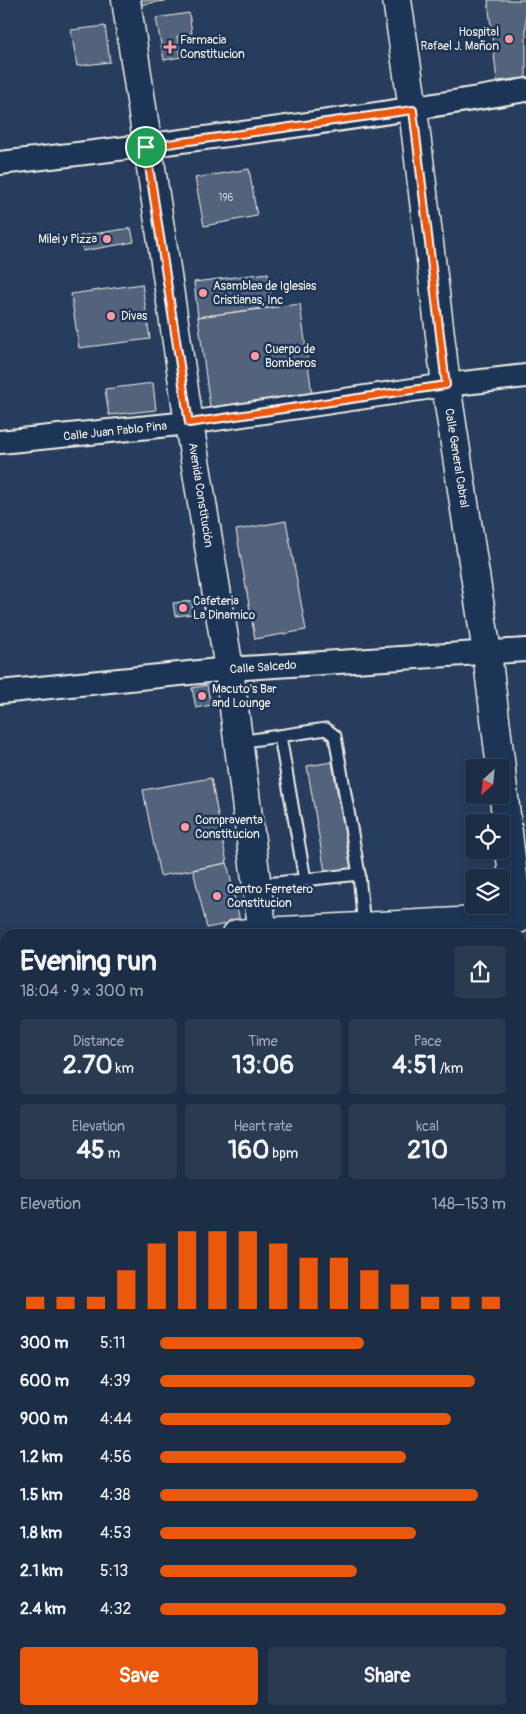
<!DOCTYPE html>
<meta charset="utf-8">
<style>
body{margin:0;font-family:Pangolin,sans-serif;background:#293a51;color:#f1f3f6;height:100vh;display:flex;flex-direction:column;font-size:19px;white-space:nowrap}
*{box-sizing:border-box;margin:0}
p{font-size:16px;color:#a0a8b3}
.icon{flex:none;width:28px;height:28px;fill:none;stroke:currentColor;stroke-width:2;stroke-linecap:round;stroke-linejoin:round}
.map{position:relative;flex:1;overflow:hidden}
.details{position:absolute;left:0px;top:929px;width:526px;height:786px;display:flex;flex-direction:column;background:#1c2e46;border-radius:15px 15px 0 0;box-shadow:0 2px 8px #0003,0 0 0 1px #3a4a5f}
.details>*{flex:none}
.needle{width:32px;rotate:207deg}
.fabs{position:absolute;left:465px;top:759px;display:grid;gap:10px}
.fabs a{display:grid;place-items:center;width:45px;height:45px;border-radius:5px;background:#1c2e46;box-shadow:0 2px 8px #0003,0 0 0 1px #3a4a5f;font-size:25px}
.pin{position:absolute;display:grid;place-items:center;width:42px;height:42px;color:#fff;margin:-21px;border:2px solid #fff;border-radius:50%;box-shadow:0 1px 5px #0007}
.round{display:grid;place-items:center;flex:none;width:52px;height:52px;border-radius:5px;background:#293a51}
.overview{display:flex;align-items:center;justify-content:space-between;height:85px;padding:0 20px}
h1{font-size:28px;font-weight:700;line-height:38px}
.metrics{display:grid;grid-template-columns:repeat(3,1fr);gap:8px;height:85px;padding:5px 20px}
.metrics div{display:grid;align-content:center;border-radius:5px;background:#293a51;text-align:center}
.metrics b{font-size:25px;font-weight:700}
.metrics small{font-size:14px;font-weight:400}
.metrics p{font-size:14px}
.chart{height:140px;padding:10px 20px}
.chart p{display:flex;justify-content:space-between}
.chart svg{width:100%;height:90px;margin-top:5px;stroke:#ea580c;stroke-width:6}
.cta{display:flex;gap:10px;margin-top:auto;padding:10px 20px}
.cta a{flex:1;height:58px;border-radius:5px;background:#ea580c;color:#fff;font-size:20px;font-weight:700;line-height:58px;text-align:center}
.cta a+a{background:#293a51;color:#f1f3f6}
ul{padding:0 20px;list-style:none;font-size:16px}
li{display:grid;grid-template-columns:80px 60px 1fr;align-items:center;height:38px}
li i{height:12px;border-radius:6px;background:#ea580c}
.map>svg:first-child{display:block}
</style>
<div class="map">
<svg width="526" height="1714" viewBox="0 0 526 1714">
<rect width="100%" height="100%" fill="#263d5d"/>
<filter id="ink" filterUnits="userSpaceOnUse"><feTurbulence type="fractalNoise" baseFrequency=".02" numOctaves="2"/><feDisplacementMap in="SourceGraphic" scale="10" xChannelSelector="R" yChannelSelector="G"/><feConvolveMatrix kernelMatrix="1 2 1 2 8 2 1 2 1" color-interpolation-filters="sRGB"/></filter>
<g filter="url(#ink)">
<g fill="#52647b" stroke="#f4f1e8">
<path d="M136 0H171L137 5Z"/>
<path d="M488 0H526V78L497 81Z"/>
<path d="M189 13 192 33 177 36 181 57 164 60 156 18Z"/>
<path d="M105 26 110 62 77 66 71 30Z"/>
<path d="M249 169 257 216 204 226 195 178Z"/>
<path d="M131 228 134 242 83 251 80 236Z"/>
<path d="M268 273 272 307 198 317 194 282Z"/>
<path d="M142 284 150 339 79 348 71 294Z"/>
<path d="M300 304 312 394 210 407 198 317Z"/>
<path d="M153 383 156 410 109 415 105 389Z"/>
<path d="M286 521 306 630 255 639 236 530Z"/>
<path d="M192 601 193 614 175 616 173 603Z"/>
<path d="M207 685 211 705 196 708 192 688Z"/>
<path d="M332 762 351 868 325 872 307 766Z"/>
<path d="M211 778 227 863 160 876 143 790Z"/>
<path d="M227 863 240 921 207 928 193 870Z"/>
</g>
<g fill="none" stroke-linecap="round" stroke-linejoin="round">
<g stroke="#f4f1e8" stroke-width="15">
<g id="lane">
<path d="M280 736 305 880"/>
<path d="M239 742 326 729 335 736 359 874 257 885"/>
<path d="M359 874 364 927"/>
</g>
</g>
<g stroke="#f4f1e8" stroke-width="26">
<g id="street">
<path d="M0 163C176 143 352 120 526 90"/>
<path d="M0 442 189 423 446 385 526 376"/>
<path d="M0 692 229 669 526 650"/>
<path d="M0 1710 2 1714"/>
<path d="M160 1714 172 1710"/>
</g>
</g>
<g stroke="#f4f1e8" stroke-width="31">
<g id="secondary">
<path d="M397 0 413 109 446 385 487 653 501 768"/>
<path d="M263 932 518 919 501 772"/>
</g>
</g>
<g stroke="#f4f1e8" stroke-width="31">
<g id="primary">
<path d="M126 0 189 423 229 669 263 934"/>
<path d="M237 934 263 932"/>
<path d="M0 954H5"/>
<path d="M181 1714 183 1710"/>
<path d="M215 1714V1710"/>
<path d="M249 1714V1710"/>
</g>
</g>
<use href="#lane" stroke="#1d3557" stroke-width="11"/>
<use href="#street" stroke="#1d3557" stroke-width="22"/>
<use href="#secondary" stroke="#1d3557" stroke-width="28"/>
<use href="#primary" stroke="#1d3557" stroke-width="28"/>
</g>
</g>
<g fill="none" stroke-linecap="round" stroke-linejoin="round" filter="url(#ink)">
<g stroke="#fff" stroke-width="10">
<path id="route" d="M413 110 446 385 189 423 146 147Z"/>
</g>
<use href="#route" stroke="#ea580c" stroke-width="6"/>
</g>
<g fill="#ff9aa2" stroke="#1d3557" stroke-width="2">
<circle cx="509" cy="39" r="5"/>
<path d="M167.5 39.5h5v5h5v5h-5v5h-5v-5h-5v-5h5z"/>
<circle cx="107" cy="239" r="5"/>
<circle cx="203" cy="293" r="5"/>
<circle cx="111" cy="316" r="5"/>
<circle cx="255" cy="356" r="5"/>
<circle cx="183" cy="608" r="5"/>
<circle cx="202" cy="696" r="5"/>
<circle cx="185" cy="827" r="5"/>
<circle cx="217" cy="896" r="5"/>
</g>
<g text-anchor="middle" stroke-width="5" stroke-linejoin="round" paint-order="stroke">
<g font-size="10" fill="#cccecd">
<text x="226" y="201">196</text>
</g>
<g font-size="12" fill="#f4f1e8" stroke="#1d3557" text-anchor="start">
<text x="499" y="36" text-anchor="end">Hospital<tspan x="499" dy="14">Rafael J. Mañon</tspan></text>
<text x="180" y="44">Farmacia<tspan x="180" dy="14">Constitucion</tspan></text>
<text x="97" y="243" text-anchor="end">Milei y Pizza</text>
<text x="213" y="290">Asamblea de Iglesias<tspan x="213" dy="14">Cristianas, Inc</tspan></text>
<text x="121" y="320">Divas</text>
<text x="265" y="353">Cuerpo de<tspan x="265" dy="14">Bomberos</tspan></text>
<text x="193" y="605">Cafeteria<tspan x="193" dy="14">La Dinamico</tspan></text>
<text x="212" y="693">Macuto's Bar<tspan x="212" dy="14">and Lounge</tspan></text>
<text x="195" y="824">Compraventa<tspan x="195" dy="14">Constitucion</tspan></text>
<text x="227" y="893">Centro Ferretero<tspan x="227" dy="14">Constitucion</tspan></text>
</g>
<g font-size="12" fill="#f4f1e8" stroke="#1d3557">
<text transform="translate(115 431) rotate(-6)" y="4">Calle Juan Pablo Pina</text>
<text transform="translate(457 458) rotate(81)" y="4">Calle General Cabral</text>
<text transform="translate(201 495) rotate(81)" y="4">Avenida Constitución</text>
<text transform="translate(263 667) rotate(-4)" y="4">Calle Salcedo</text>
</g>
</g>
</svg>
<div class="fabs">
<a><svg class="needle" viewBox="-14 -14 28 28"><path d="M0-13l5 13h-10z" fill="#e53935"/><path d="M0 13l5-13h-10z" fill="#a0a8b3"/></svg></a>
<a><svg class="icon" aria-label="locate" viewBox="0 0 24 24"><circle cx="12" cy="12" r="6"/><path d="M12 2v4M12 18v4M2 12h4M18 12h4"/></svg></a>
<a><svg class="icon" aria-label="layers" viewBox="0 0 24 24"><path d="M12 4l9 5-9 5-9-5zM3 14l9 5 9-5"/></svg></a>
</div>
<div class="pin" style="left:146px;top:147px;background:#1e9e55"><svg class="icon" aria-label="arrive" viewBox="0 0 24 24"><path d="M6 21V4h12l-3 4 3 4H6"/></svg></div>
<section class="details">
<div class="overview"><div><h1>Evening run</h1><p>18:04 · 9 × 300 m</p></div><a class="round"><svg class="icon" aria-label="share" viewBox="0 0 24 24"><path d="M12 15V3M7 8l5-5 5 5M5 13v7h14v-7"/></svg></a></div>
<div class="metrics">
<div><p>Distance</p><b>2.70<small> km</small></b></div>
<div><p>Time</p><b>13:06</b></div>
<div><p>Pace</p><b>4:51<small> /km</small></b></div>
</div>
<div class="metrics">
<div><p>Elevation</p><b>45<small> m</small></b></div>
<div><p>Heart rate</p><b>160<small> bpm</small></b></div>
<div><p>kcal</p><b>210</b></div>
</div>
<div class="chart"><p><span>Elevation</span>148–153 m</p>
<svg viewBox="0 0 160 44" preserveAspectRatio="none"><path d="M5 44V38M15 44V38M25 44V38M35 44V25M45 44V12M55 44V6M65 44V6M75 44V6M85 44V12M95 44V19M105 44V19M115 44V25M125 44V32M135 44V38M145 44V38M155 44V38"/></svg>
</div>
<ul>
<li><b>300 m</b>5:11<i style="width:59%"></i></li>
<li><b>600 m</b>4:39<i style="width:91%"></i></li>
<li><b>900 m</b>4:44<i style="width:84%"></i></li>
<li><b>1.2 km</b>4:56<i style="width:71%"></i></li>
<li><b>1.5 km</b>4:38<i style="width:92%"></i></li>
<li><b>1.8 km</b>4:53<i style="width:74%"></i></li>
<li><b>2.1 km</b>5:13<i style="width:57%"></i></li>
<li><b>2.4 km</b>4:32<i style="width:100%"></i></li>
</ul>
<div class="cta"><a>Save</a><a>Share</a></div>
</section>
</div>
